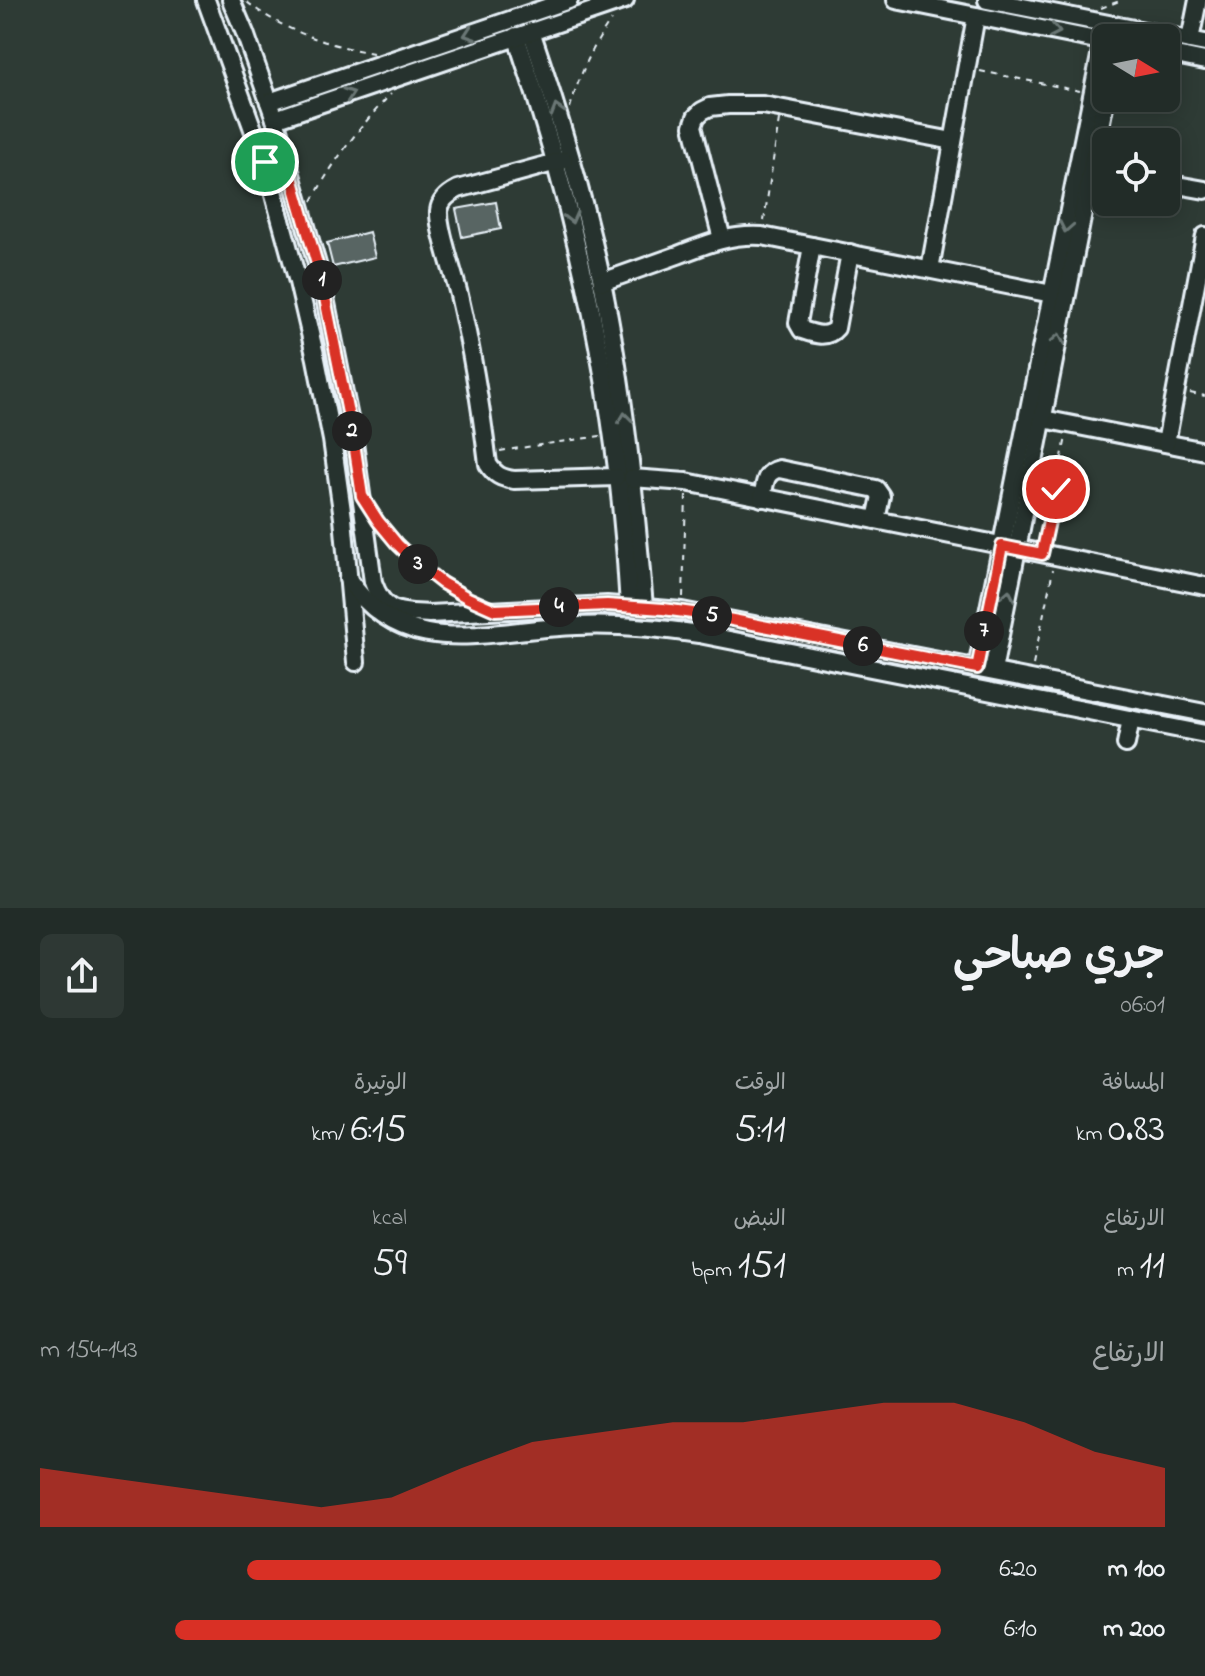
<!DOCTYPE html>
<html lang="ar">
<meta charset="utf-8">
<style>
body{margin:0;font-family:"Indie Flower","Playpen Sans Arabic",sans-serif;background:#2e3834;color:#f1f3f6;direction:rtl;height:100vh;display:flex;flex-direction:column;font-size:30px;white-space:nowrap}
*{box-sizing:border-box;margin:0}
p{font-size:26px;color:#a2a7a8}
.icon{flex:none;width:44px;height:44px;fill:none;stroke:currentColor;stroke-width:2;stroke-linecap:round;stroke-linejoin:round}
.map{position:relative;height:908px;overflow:hidden;direction:ltr}
.details{display:flex;flex-direction:column;background:#222c28;flex:1}
.details>*{flex:none}
.needle{width:52px;rotate:100deg}
.tools{position:absolute;left:1092px;top:24px;display:grid;gap:16px}
.tools a{display:grid;place-items:center;width:88px;height:88px;border-radius:12px;background:#222c28;box-shadow:0 4px 20px #0003,0 0 0 2px #3f4845;font-size:40px}
.pin{position:absolute;display:grid;place-items:center;width:68px;height:68px;color:#fff;margin:-34px;border:4px solid #fff;border-radius:50%;box-shadow:0 2px 8px #0007}
.km{position:absolute;width:40px;height:40px;margin:-20px;border-radius:50%;background:#222;color:#fff;font-size:22px;line-height:40px;text-align:center}
.round{display:grid;place-items:center;flex:none;width:84px;height:84px;border-radius:12px;background:#2e3834}
.summary{display:flex;align-items:center;justify-content:space-between;height:136px;padding:0 40px}
h1{font-size:44px;font-weight:600;line-height:60px}
.stats{display:grid;grid-template-columns:repeat(3,1fr);gap:12px;height:136px;padding:8px 40px}
.stats div{display:grid;align-content:center}
.stats b{font-size:40px;font-weight:600}
.stats small{font-size:22px;font-weight:400}
.stats p{font-size:22px}
.chart{height:224px;padding:16px 40px}
.chart p{display:flex;justify-content:space-between}
.chart svg{width:100%;height:144px;margin-top:8px;fill:#d93025;opacity:.7}
ul{padding:0 40px;list-style:none;font-size:26px}
li{display:grid;grid-template-columns:128px 96px 1fr;align-items:center;height:60px}
li i{height:20px;border-radius:10px;background:#d93025}
.map>svg:first-child{display:block}
</style>
<div class="map">
<svg width="1205" height="908" viewBox="0 0 1205 908">
<rect width="100%" height="100%" fill="#2e3b35"/>
<filter id="ink" filterUnits="userSpaceOnUse"><feTurbulence type="fractalNoise" baseFrequency=".0125" numOctaves="2"/><feDisplacementMap in="SourceGraphic" scale="16" xChannelSelector="R" yChannelSelector="G"/><feConvolveMatrix kernelMatrix="1 2 1 2 8 2 1 2 1" color-interpolation-filters="sRGB"/></filter>
<g filter="url(#ink)">
<g fill="#596563" stroke="#e8f1f8" stroke-width="2">
<path d="M496 202 501 229 462 237 456 209Z"/>
<path d="M369 232 375 257 333 267 327 243Z"/>
</g>
<g fill="none" stroke-linecap="round" stroke-linejoin="round">
<g stroke="#e8f1f8" stroke-width="22">
<g id="minor">
<path d="M206 0 265 162 298 282 316 359 332 440 343 518 356 662"/>
<path d="M231 0 245 33 275 119 321 278 354 443 373 582C384 614 398 612 429 614L607 605 682 611 1205 713"/>
<path d="M896 0 1106 42"/>
<path d="M987 0 1205 43"/>
<path d="M531 31C559 114 584 197 602 282 624 389 635 498 644 607"/>
<path d="M516 36C579 220 619 411 629 606"/>
<path d="M1190 40 1198 0"/>
<path d="M1166 53 1205 61"/>
<path d="M269 102 569 0"/>
<path d="M275 119 625 0"/>
<path d="M564 160 458 189C448 194 440 200 439 211 438 230 454 274 459 295 472 351 481 407 488 464 495 475 501 478 514 480L616 477"/>
<path d="M1166 183 1205 190"/>
<path d="M722 239 693 126 696 117 702 111 710 107 728 105H763L953 141"/>
<path d="M812 246 798 323 802 330C814 334 827 339 836 328L850 253"/>
<path d="M930 269 976 16"/>
<path d="M602 282C627 273 652 264 678 255 706 244 731 234 762 236L1052 294"/>
<path d="M1043 419 1205 451"/>
<path d="M1166 443 1205 236"/>
<path d="M632 478 686 482 1205 586"/>
<path d="M762 498C765 485 764 472 779 469L876 489 881 496 876 520"/>
<path d="M348 579C406 665 492 628 577 626 618 624 658 628 699 634L1205 734"/>
<path d="M977 668 1103 41"/>
<path d="M993 671 1106 96"/>
<path d="M1126 744 1131 719"/>
</g>
</g>
<g stroke="#e8f1f8" stroke-width="2" stroke-dasharray="6 6" stroke-linecap="butt">
<path d="M247 2C283 31 328 45 373 53"/>
<path d="M1101 8 1122 0"/>
<path d="M980 71 1080 91"/>
<path d="M570 108C579 76 592 47 611 20"/>
<path d="M312 201C333 161 360 126 391 94"/>
<path d="M764 221 779 120"/>
<path d="M1190 393 1205 396"/>
<path d="M500 451 600 436"/>
<path d="M380 523C406 554 433 578 469 598"/>
<path d="M1045 541 1066 437"/>
<path d="M683 597 686 495"/>
<path d="M1033 665 1053 570"/>
</g>
<use href="#minor" stroke="#26332d" stroke-width="16"/>
</g>
<defs><path id="oneway-chevron" d="M-2-3.5L2.5 0L-2 3.5" fill="none" stroke-width="1.6" stroke-linecap="round" stroke-linejoin="round" transform="scale(2)"/></defs>
<g stroke="#6a7674">
<use href="#oneway-chevron" transform="translate(1055 31) rotate(11)"/>
<use href="#oneway-chevron" transform="translate(469 34) rotate(161)"/>
<use href="#oneway-chevron" transform="translate(349 94) rotate(-19)"/>
<use href="#oneway-chevron" transform="translate(557 110) rotate(-107)"/>
<use href="#oneway-chevron" transform="translate(571 218) rotate(76)"/>
<use href="#oneway-chevron" transform="translate(1066 227) rotate(101)"/>
<use href="#oneway-chevron" transform="translate(1058 339) rotate(-79)"/>
<use href="#oneway-chevron" transform="translate(625 418) rotate(-97)"/>
<use href="#oneway-chevron" transform="translate(1008 595) rotate(-79)"/>
</g>
</g>
<g fill="none" stroke-linecap="round" stroke-linejoin="round" filter="url(#ink)">
<g stroke="#fff" stroke-width="16">
<path id="route" d="M265 162 285 153 321 278 354 443 362 496 378 521 397 544 419 565 442 583 468 598 495 610 607 605 663 609 707 615 977 668 1002 546 1042 554 1056 489"/>
</g>
<use href="#route" stroke="#d93025" stroke-width="10"/>
</g>
</svg>
<div class="tools">
<a><svg class="needle" viewBox="-14 -14 28 28"><path d="M0-13l5 13h-10z" fill="#e53935"/><path d="M0 13l5-13h-10z" fill="#a2a7a8"/></svg></a>
<a><svg class="icon" aria-label="locate" viewBox="0 0 24 24"><circle cx="12" cy="12" r="6"/><path d="M12 2v4M12 18v4M2 12h4M18 12h4"/></svg></a>
</div>
<div class="pin" style="left:265px;top:162px;background:#1e9e55"><svg class="icon" aria-label="arrive" viewBox="0 0 24 24"><path d="M6 21V4h12l-3 4 3 4H6"/></svg></div>
<div class="pin" style="left:1056px;top:489px;background:#d93025"><svg class="icon" aria-label="check" viewBox="0 0 24 24"><path d="M5 12l5 5 9-10"/></svg></div>
<b class="km" style="left:322px;top:280px">1</b>
<b class="km" style="left:352px;top:431px">2</b>
<b class="km" style="left:418px;top:564px">3</b>
<b class="km" style="left:559px;top:607px">4</b>
<b class="km" style="left:712px;top:616px">5</b>
<b class="km" style="left:863px;top:646px">6</b>
<b class="km" style="left:984px;top:631px">7</b>
</div>
<section class="details">
<div class="summary"><div><h1>جري صباحي</h1><p>06:01</p></div><a class="round"><svg class="icon" aria-label="share" viewBox="0 0 24 24"><path d="M12 15V3M7 8l5-5 5 5M5 13v7h14v-7"/></svg></a></div>
<div class="stats">
<div><p>المسافة</p><b>0.83<small> km</small></b></div>
<div><p>الوقت</p><b>5:11</b></div>
<div><p>الوتيرة</p><b>6:15<small> /km</small></b></div>
</div>
<div class="stats">
<div><p>الارتفاع</p><b>11<small> m</small></b></div>
<div><p>النبض</p><b>151<small> bpm</small></b></div>
<div><p>kcal</p><b>59</b></div>
</div>
<div class="chart"><p><span>الارتفاع</span>143–154 m</p>
<svg viewBox="0 0 160 44" preserveAspectRatio="none"><path d="M0 44V26L10 29L20 32L30 35L40 38L50 35L60 26L70 18L80 15L90 12L100 12L110 9L120 6L130 6L140 12L150 21L160 26V44z"/></svg>
</div>
<ul>
<li><b>100 m</b>6:20<i style="width:77%"></i></li>
<li><b>200 m</b>6:10<i style="width:85%"></i></li>
</ul>
</section>
